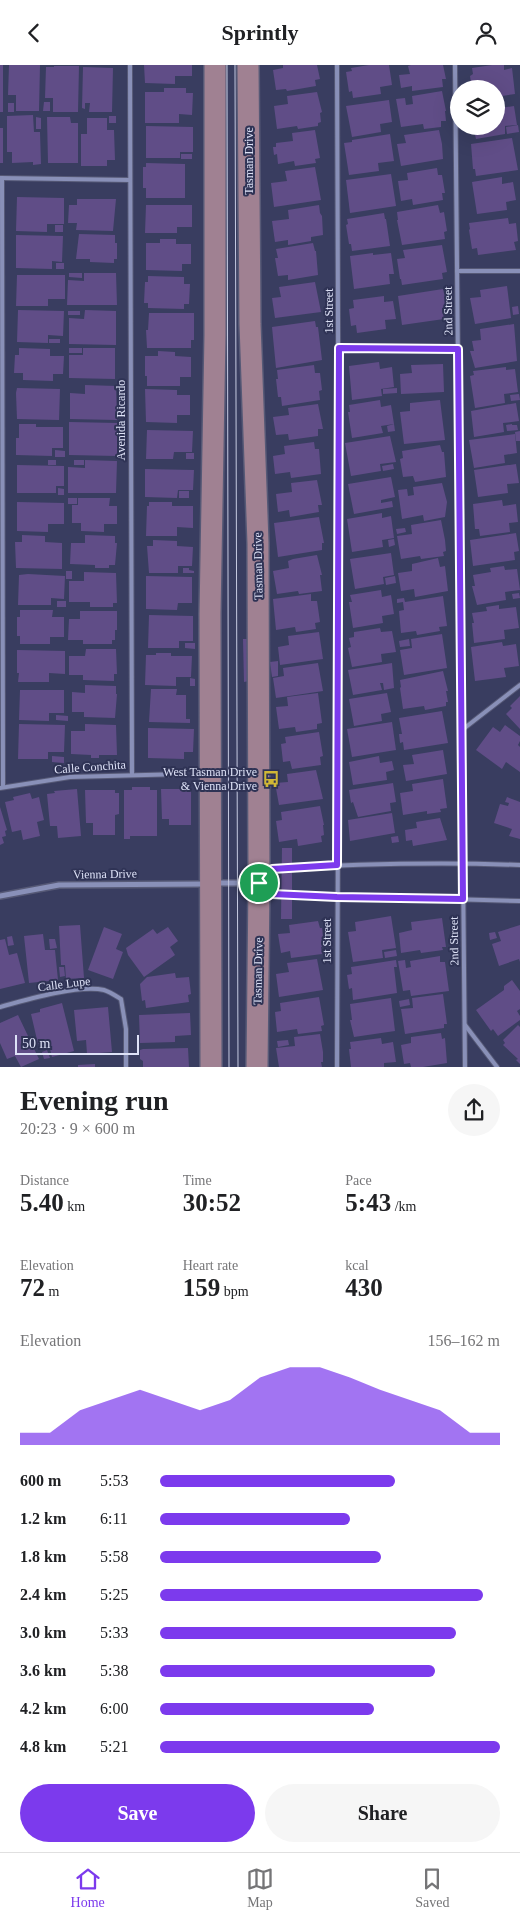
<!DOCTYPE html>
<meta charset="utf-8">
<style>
body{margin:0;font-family:Georgia,serif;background:#f6f6f6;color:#202124;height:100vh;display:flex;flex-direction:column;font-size:19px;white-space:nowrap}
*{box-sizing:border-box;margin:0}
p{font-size:16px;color:#757577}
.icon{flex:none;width:28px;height:28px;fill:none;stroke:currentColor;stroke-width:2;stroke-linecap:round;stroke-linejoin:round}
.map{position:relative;height:1002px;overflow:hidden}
.drawer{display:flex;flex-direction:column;background:#fff;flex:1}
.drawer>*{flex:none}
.controls{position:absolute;left:450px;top:15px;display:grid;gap:10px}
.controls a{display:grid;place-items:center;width:55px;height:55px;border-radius:50%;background:#fff;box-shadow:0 5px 20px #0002;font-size:25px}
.scale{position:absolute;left:15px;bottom:12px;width:124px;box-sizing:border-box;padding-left:5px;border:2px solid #dee2f7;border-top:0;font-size:14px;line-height:18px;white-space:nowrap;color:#dee2f7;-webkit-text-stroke:4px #2f3355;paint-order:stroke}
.pin{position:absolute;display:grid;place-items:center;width:42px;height:42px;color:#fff;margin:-21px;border:2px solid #fff;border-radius:50%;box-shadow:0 1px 5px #0007}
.round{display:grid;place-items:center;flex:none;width:52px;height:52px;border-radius:26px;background:#f6f6f6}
.headline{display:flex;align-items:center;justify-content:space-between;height:85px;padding:0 20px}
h1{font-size:28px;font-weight:700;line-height:38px}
.stats{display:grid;grid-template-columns:repeat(3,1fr);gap:8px;height:85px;padding:5px 20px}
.stats div{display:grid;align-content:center}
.stats b{font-size:25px;font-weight:700}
.stats small{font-size:14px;font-weight:400}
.stats p{font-size:14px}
.chart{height:140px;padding:10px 20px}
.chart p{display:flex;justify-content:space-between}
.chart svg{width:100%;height:90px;margin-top:5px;fill:#7c3aed;opacity:.7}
.button{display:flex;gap:10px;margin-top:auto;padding:10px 20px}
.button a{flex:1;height:58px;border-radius:30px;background:#7c3aed;color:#fff;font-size:20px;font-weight:700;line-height:58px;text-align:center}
.button a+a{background:#f6f6f6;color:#202124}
ul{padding:0 20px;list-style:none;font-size:16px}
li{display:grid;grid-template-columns:80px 60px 1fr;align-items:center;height:38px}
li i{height:12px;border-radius:6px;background:#7c3aed}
header{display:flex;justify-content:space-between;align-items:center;height:65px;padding:0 20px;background:#fff;font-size:22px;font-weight:700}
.tab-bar{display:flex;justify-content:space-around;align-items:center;height:70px;border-top:1px solid #e0e0e0;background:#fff;font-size:14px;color:#757577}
.tab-bar a{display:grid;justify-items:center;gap:2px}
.tab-bar .active{color:#7c3aed}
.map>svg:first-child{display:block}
</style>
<header><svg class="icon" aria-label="back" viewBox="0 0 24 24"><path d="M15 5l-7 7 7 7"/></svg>Sprintly<svg class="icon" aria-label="person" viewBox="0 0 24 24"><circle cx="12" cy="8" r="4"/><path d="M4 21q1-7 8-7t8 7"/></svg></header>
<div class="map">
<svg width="520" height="1002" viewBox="0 0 520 1002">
<rect width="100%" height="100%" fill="#393d60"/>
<g fill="#604d87">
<rect x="0" y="0" width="3" height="47"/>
<path d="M9 0H40L39 46H16V30H8Z"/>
<path d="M144 0H192V11H175V19L145 18Z"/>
<path d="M283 0H317L320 14 315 15 316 21 287 26 286 24 276 25 273 5 283 3Z"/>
<path d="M369 0H389L392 20 380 22 381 29 353 33 352 26 349 27 346 7 352 6 351 3Z"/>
<path d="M411 0H443L446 14H442L443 22 412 26V21L401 23 399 10 410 9 408 1Z"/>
<path d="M492 0H504V5L512 3 515 29 496 32V24H472L470 11 473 9 472 3Z"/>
<path d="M54 1H79L78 47H53V33H45L46 2H54Z"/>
<path d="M83 2 113 3 112 47H89L90 38H85V44L82 43Z"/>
<path d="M164 23H186V28H193L192 50 179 49V58H145V27H164Z"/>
<path d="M442 26 446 46H445L446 56H441V62L424 64 423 59 401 62 396 34 405 33 406 40 413 39 412 31Z"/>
<path d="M317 27 322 47 320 48 321 57 318 58V61L298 64 297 61 277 64 274 41 288 39 287 31Z"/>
<path d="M389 35 392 57 380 59 381 67 352 72 346 41Z"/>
<path d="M500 36 501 43 514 41 517 60 505 61V69L476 74 473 61H496V37Z"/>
<path d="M44 37H50V46H43Z"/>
<rect x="8" y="38" width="6" height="9"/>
<path d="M33 50 34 67H40L41 99 33 100V97L12 98V87H7V51Z"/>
<rect x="109" y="51" width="7" height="7"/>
<path d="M36 52 41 53V64H36Z"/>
<path d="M47 52H70L71 58H78V98H48Z"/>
<path d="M87 53H107V65H114L115 95H107V101H81V69H87Z"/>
<path d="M518 60 519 67 507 69 506 62Z"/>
<path d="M146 61 193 62V87H180V93H146Z"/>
<rect x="0" y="63" width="3" height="35"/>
<path d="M315 65 320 93 315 94 316 98 295 101 294 96 278 99 277 89 274 90 273 82H276V78L293 76 292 68Z"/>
<path d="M439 65 442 79 443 94 401 101 397 79 406 78 404 70Z"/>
<path d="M390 69 394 96 378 98 379 106 349 110 344 78 352 77V75Z"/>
<path d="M512 73 518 105 476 111 475 104H473L471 79Z"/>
<rect x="181" y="89" width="11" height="5"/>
<path d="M146 98 185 99V133H146V123H143V102H146Z"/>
<path d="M315 102 321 135 274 142 271 118 287 116 285 106Z"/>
<path d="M437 103 438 110H442L445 128H442L443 135 413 140 412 134 401 136 398 116 408 115 407 108Z"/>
<path d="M391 109 396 141 350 148 346 115Z"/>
<path d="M502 112V119L513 117 516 135 506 137 507 145 477 149 472 117Z"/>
<path d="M17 132 64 133V159H47V167L16 166Z"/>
<path d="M77 134H116L113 166 76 165 77 158H68L69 140H77Z"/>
<path d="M146 140H192V162H177V168H145Z"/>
<path d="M319 140 320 148 322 151 323 170 311 172V176L288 180V175L275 177 272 156 289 154 288 145Z"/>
<path d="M438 140 440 148 444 147 447 166 444 167 445 174 402 180 397 155H398L397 147Z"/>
<path d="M384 148 385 154H386L390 181 352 186 351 179H349L346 160 348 159 347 154Z"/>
<path d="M508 153 509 159 516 158 518 176 514 177 516 185 478 190 477 183 472 184 469 165 470 164 469 158Z"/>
<rect x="55" y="160" width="8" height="7"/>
<path d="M79 169 115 170V178H117V194H114V198L90 197V194H76Z"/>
<path d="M16 170 63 171 62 197 52 196V204L16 203Z"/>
<path d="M160 174H176V179H191V199H182V206L146 205V178H160Z"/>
<path d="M313 178 315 186H316L318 210 288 215V210L278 211 275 193H278L276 184Z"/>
<path d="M442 180 447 207 442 208 443 214 402 220 401 214H400L397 194 405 193 403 185Z"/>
<path d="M373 188V190L391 188 394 209H389L390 219 354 224 350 191Z"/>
<rect x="56" y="198" width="8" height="6"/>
<path d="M69 208H82V213L69 212Z"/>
<path d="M84 208H116L117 240H67L68 215 84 216Z"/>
<path d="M17 210H65V234H48V241H16Z"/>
<path d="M148 211 184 212V219H190L189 239H184V244L148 243V238H144L145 217H148Z"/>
<path d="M315 217 321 247 275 253 272 233 281 232 279 222Z"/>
<path d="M507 221 511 253 475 259 470 233 481 232 480 225Z"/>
<path d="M443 224 447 242 442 243 444 254 402 260 398 231Z"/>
<path d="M384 231V237L393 236 396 254 385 255 386 264 357 268 356 260 351 261 349 244 354 243 353 235Z"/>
<path d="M518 241 519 249 513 250 512 242Z"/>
<path d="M18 245 64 246 63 271 48 270V278L17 277Z"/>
<path d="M85 245 116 246V280L69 279V253L84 254Z"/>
<rect x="68" y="246" width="12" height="4"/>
<path d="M149 248H194V275H191V283H147L146 265H148Z"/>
<path d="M315 256 316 262H318L322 295 276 303 272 262Z"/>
<path d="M514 259 517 296 475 303 470 286H474L472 276 481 275 480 264Z"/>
<rect x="49" y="274" width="11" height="4"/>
<path d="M19 283 50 284V291H64L63 309H53V316L23 315V308H14L15 290H19Z"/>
<rect x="69" y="283" width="13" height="5"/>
<path d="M83 283H115V314L69 313V290H83Z"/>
<path d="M158 286 175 287V291L191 292V312H180V321H147V311H145V291H158Z"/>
<path d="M379 297 380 304 392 302 394 322 381 324 382 331 352 335 349 301Z"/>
<path d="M443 299 444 327 401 329 400 309 412 308 411 300Z"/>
<path d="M314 300 315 308H320L322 325 319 326 320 335 282 341 281 332H278L276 314H278L277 305Z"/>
<path d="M506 302V305L515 304 518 327 504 329 505 338 475 343 470 311 474 310 473 306Z"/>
<path d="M85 320 116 321 117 355 70 354V328L85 329Z"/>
<path d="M17 323 60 324 59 355 17 354 16 328Z"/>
<path d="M397 323V328L383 329V324Z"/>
<path d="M145 324 177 325V330H190V350H177V358L146 357Z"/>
<path d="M519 329 520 335 511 336 510 330Z"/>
<path d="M380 335 381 342 391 340 394 359 381 361 383 368 352 373 348 347H350L349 340Z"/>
<path d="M440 335 445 375 404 379 400 347 410 346V338Z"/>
<path d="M516 338 519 356 503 358 504 367 474 372 471 346Z"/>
<path d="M318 339 323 364H318V371L289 375 288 369 276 370 273 352 289 350 288 343Z"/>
<path d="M69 357 117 358V391L69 390Z"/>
<path d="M19 359H36V362H63V383H52V391L16 390V373H19Z"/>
<path d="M394 359 395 366 388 367 387 361Z"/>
<path d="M512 359V360H517L518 365 507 366 506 360Z"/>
<path d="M147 365 193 366 192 387H174L173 394H146Z"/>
<path d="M520 366V376H516L515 367Z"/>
<path d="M515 369 517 388 504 390 505 398 474 403 469 375Z"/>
<path d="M390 371 396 397 380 399 381 406 351 411 345 378Z"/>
<path d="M314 377 315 384H319L321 409 291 413 290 407 275 409 273 391 285 389 284 381Z"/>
<path d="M440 380 442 387H444L446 412 415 417 413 411 403 412 400 394 403 393 402 386Z"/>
<path d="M55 385 65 386V392H55Z"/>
<rect x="186" y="388" width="8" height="6"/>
<rect x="48" y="395" width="8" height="5"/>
<rect x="74" y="395" width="10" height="5"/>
<path d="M85 395 117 396 116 428H68V402L85 403Z"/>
<path d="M393 399 394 404 383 406 382 401Z"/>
<path d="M516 399 519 418 507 419 508 428 478 432 474 405Z"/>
<path d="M17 400 64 401V421H56V428H17Z"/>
<path d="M145 404 194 405 193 425H178L177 433 145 432Z"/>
<path d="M391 412 395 432 381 435V438L392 436 393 442 354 449 348 419Z"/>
<path d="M317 415 322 440H318L319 447 290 452 289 445 278 447 276 429 292 427 291 418Z"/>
<path d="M442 418 447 437 445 452 424 456 423 450 402 454 398 425 407 424 408 431 414 430 413 422Z"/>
<path d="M58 423 64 424V430H58Z"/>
<rect x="179" y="426" width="10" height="7"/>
<rect x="68" y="433" width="9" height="6"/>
<path d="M78 433H110L109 441H117V459H104V467L81 466V458H72V440H78Z"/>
<path d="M502 435 503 441 516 439 518 457 509 458 510 467 480 471 479 464H475L473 439Z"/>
<path d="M17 437 64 438V459H48V467L17 466Z"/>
<path d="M149 437H172V441H193V463L177 462V471H146L147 441H149Z"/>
<path d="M382 448V453L391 451 394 473 382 475 383 482 352 487 347 454Z"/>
<path d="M319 452 324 478H322V485L278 492 274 458Z"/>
<path d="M441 455 445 475 446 486 443 487 444 491 421 494 420 491 401 494 397 471 412 469 411 460Z"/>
<path d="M405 463 406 467 397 469 396 464Z"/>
<path d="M516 468 519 486 514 487 515 495 473 501 470 475Z"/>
<path d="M22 470 45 471V477L62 478V504L16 503 15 477H22Z"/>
<path d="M85 470 115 471V478H117L115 500H109V503H95V500L70 499 71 478H85Z"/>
<path d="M394 474 395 480 389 482 388 475Z"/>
<path d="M153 475 177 476V481L193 482 192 501H178V508H149L147 481H153Z"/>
<path d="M391 488 394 510 383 512 384 519 355 524 350 494Z"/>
<path d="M317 490 322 510H320L322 526 299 529 298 526 277 529 273 506 289 503 288 496 293 494Z"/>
<path d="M438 493 440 502 445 501 448 526 415 532 414 524 401 526 398 508 412 506V499Z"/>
<path d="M504 501 505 505 517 504 520 525 505 527 506 535 477 540 472 521H475L473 510 491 507 490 503Z"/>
<path d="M183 503H189V505L194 506V508H183Z"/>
<rect x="66" y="506" width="6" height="8"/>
<path d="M84 507 116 508 117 538H113V542H90V537H69V516H84Z"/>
<path d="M28 509 65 511 64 534 51 533V540H18L19 510Z"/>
<path d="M146 511 192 512V538H178L177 545 146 544Z"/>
<path d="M395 511 396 518 386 520 385 513Z"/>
<path d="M381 525 382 532 391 530 394 549 382 551 383 558 353 563 349 537H352L350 530Z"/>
<path d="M519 528 520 533 513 534 512 529Z"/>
<path d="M311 529V536H317L320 557 315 558 316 564 296 567 295 562 276 565 273 534Z"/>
<path d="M443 531 447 561 439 562 440 566 417 570 416 566 401 568 399 546 404 545 403 537 397 538V534L404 533 405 537Z"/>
<rect x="57" y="536" width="9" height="6"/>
<path d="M499 540V544L516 542 519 563 504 565 505 574 474 578 472 558H474L472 548 487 546 486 542Z"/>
<path d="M20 545H53L52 552H64V572H50V579H20V571H17V552H20Z"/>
<path d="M80 546H117V565H115V575H112V579H83V575H68L69 554H80Z"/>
<path d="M149 550 193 551V576H179V583H148Z"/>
<path d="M380 563 381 567 392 566 396 587 381 589 382 597 352 602 348 583 351 582 349 573 354 572V567Z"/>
<path d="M319 567 323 594 280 600 278 582 289 580 288 571Z"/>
<path d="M442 569 447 603 404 610 400 585 412 583 411 574Z"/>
<path d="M243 574H249V616L244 617Z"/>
<path d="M409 574 410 581 400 582 399 576Z"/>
<path d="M502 577 503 581 516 579 519 601 504 603 506 612 475 616 471 582Z"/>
<path d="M185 578H195V584L185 583Z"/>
<path d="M86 584H116L117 609H114V616L83 615V610H69V591H85Z"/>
<path d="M17 585 65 586V609L49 608V617H18L19 608H17Z"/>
<path d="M156 588H171V591H192L191 612H176V621L145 620 146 590H156Z"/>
<path d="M278 596V611L272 612 270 597Z"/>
<path d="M318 598 323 626 276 633 273 613 284 611 283 603Z"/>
<path d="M392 598 394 623 384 625 383 618H380L382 625 353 630 348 605Z"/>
<path d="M443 606 448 626H446L448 637H446V641L425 645 424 641 403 644 400 623 401 622 400 615Z"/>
<path d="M190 613 195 614V621H190Z"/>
<path d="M85 620 116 621V629H117L115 653 84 652V647H72V627L85 628Z"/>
<path d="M151 624H177L176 630H186V654H190V658L149 657Z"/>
<path d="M20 625H64V648H49V656L19 655Z"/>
<path d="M318 628 322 658 317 659V664L296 667 295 662 279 664 276 642 288 641 287 632Z"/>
<path d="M387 628 391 647 381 649 382 656 354 661 349 634Z"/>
<path d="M520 631V664L506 649 512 643 510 641Z"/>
<path d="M442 646 448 678 404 685 403 677 400 678 399 669H402L399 653Z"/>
<path d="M56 650 68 651V656L56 655Z"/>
<path d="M392 657 396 685 352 692 347 664Z"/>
<path d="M19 659 65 660 64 687H48V694H18Z"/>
<path d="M85 659 116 660 117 690H99V693H91V690L71 689V666H85Z"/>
<path d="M505 660 520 671V676L518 680 520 682V707L506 697 502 704 476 685 493 662 500 667Z"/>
<path d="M148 663 194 664 193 687H184V694L148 693Z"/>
<path d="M319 667 323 691 320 692 321 700 292 704 290 696 283 697 281 679 286 678 285 672Z"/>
<path d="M443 685 447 709 406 716 403 700 414 699 412 690Z"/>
<path d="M52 691 64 692V698L52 697Z"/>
<path d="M379 691 380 698 392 696 394 705 386 707 387 715 353 720 349 697Z"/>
<path d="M316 705 323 734 279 740 275 718 288 717 287 709Z"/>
<path d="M443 714 447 743 440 744 441 747 427 749V746L403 750 400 728 413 726 412 719Z"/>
<path d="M393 718 396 737 390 738 391 746 358 752 353 737 351 738 349 725Z"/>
<path d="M132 722H150V725H157V771H130V774H124V725H132Z"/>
<path d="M77 724 81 771 58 773 57 761H50L47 729 55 728 54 726Z"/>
<path d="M161 724H191V760H169V754H162Z"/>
<path d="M85 725H115V728H119V749L115 750V770H93V758H86Z"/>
<path d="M30 728 32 734 39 732 44 755 37 757 40 771 23 775 21 765 12 767 5 737 14 735 13 732Z"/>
<path d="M507 732 520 737V774L509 771 512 764 494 758 500 739 508 741 509 738 505 737Z"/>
<path d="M320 741 324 760H323L324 770 321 771 322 777 298 781 297 774 279 777 276 756 282 755 281 747Z"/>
<path d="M0 742 7 765 5 766 6 771 2 772 4 778 0 780Z"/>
<path d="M392 748 395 768 350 776 348 755Z"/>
<path d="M440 753 447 775 413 781 412 775 406 776 405 765 417 763 416 757Z"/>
<path d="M398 771 399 777 392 778 391 772Z"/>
<path d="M282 783H292V854H281Z"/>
<path d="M391 851 396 883 382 885 383 893 353 897 348 867 356 866 355 857Z"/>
<path d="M442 853 446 882H442L443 885 421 888 420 885 401 888 399 868 412 865 411 857Z"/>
<path d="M318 856 320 863H322L324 881 321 882 322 889 291 893 290 886 281 888 278 869 290 868 289 860Z"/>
<path d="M80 860 84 913 66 914 65 900H61L59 861Z"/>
<path d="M520 860V897L519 894 499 901 492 879 501 876 498 867Z"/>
<path d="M104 862 122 869 116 884 123 887 113 914 88 905Z"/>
<path d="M168 862 178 876 170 882 175 890 144 912 128 890 126 883 153 864 157 869Z"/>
<path d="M495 867 497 873 490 875 489 868Z"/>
<path d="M43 869 45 885H55L58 915 29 918 24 871Z"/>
<path d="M12 871 14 880 8 881 7 872Z"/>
<path d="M5 874 9 890 17 888 25 918 0 924V875Z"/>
<path d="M49 874H55L57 883 50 884Z"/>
<path d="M396 885 397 891 385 893 384 887Z"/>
<path d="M440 891V897H445L449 926 411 931 410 925 403 926 398 896 405 895 406 903 411 902 410 896Z"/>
<path d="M317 894 323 925 279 932 276 909 289 907 287 898Z"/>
<path d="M396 895 397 902H394L397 928 353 935 352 923 349 924 347 910 352 909 351 902Z"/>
<path d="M59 902H64L65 911 60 912Z"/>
<path d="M175 908 176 913 189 912 191 929 188 930 189 937 146 943 145 935 142 936 140 919 147 912Z"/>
<path d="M512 915 520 926V944L517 946 520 951V955L498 971 493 964 491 966 476 945 504 925V921Z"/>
<path d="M443 929 447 959H444V963L405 969 401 944 413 943 412 933Z"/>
<path d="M319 932 324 960 321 961 322 966 298 969 297 964 277 967 275 947 281 946 280 938Z"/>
<path d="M391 933 395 966 354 972 350 955H352L350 939Z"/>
<path d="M409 934 410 940 400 942 399 936Z"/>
<path d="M62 938 74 986 52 992 48 976 38 979 31 949 40 947V944Z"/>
<path d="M108 942 112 987 87 989 86 975 77 976 74 945Z"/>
<path d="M190 948 191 970 175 971V977L140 978 139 950Z"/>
<path d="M18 950 39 994 21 1002 15 991 7 994 0 978V958Z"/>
<path d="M518 960 520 962V999L516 995 518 994 503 980 505 978 503 975Z"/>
<path d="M441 968 442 974 445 973 447 998 423 1002H411L410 998 404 999 401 980 411 978V972Z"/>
<path d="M320 969 323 987V997H321L322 1002H279L276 983 295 981 294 972Z"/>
<path d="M381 973 382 979 393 977 396 997 384 998V1002H351L349 984H351L350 977Z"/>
<path d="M288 975 289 980 278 982 277 976Z"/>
<path d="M188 983 189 1002H143V996L140 994V985L143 984Z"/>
<path d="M47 985 50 993 44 994 42 987Z"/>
<path d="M95 999V1002H78V1000Z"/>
</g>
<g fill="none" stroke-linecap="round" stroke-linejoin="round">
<g stroke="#565976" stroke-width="6">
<g id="lane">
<path d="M130 0 132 709"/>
<path d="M455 0 465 1002"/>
<path d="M0 113 130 115"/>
<path d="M2 113 3 722"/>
<path d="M457 206H520"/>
<path d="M339 283 458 285"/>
<path d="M462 665 520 620"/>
<path d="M0 723 70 712 183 709"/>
<path d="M267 809 272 804C355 799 437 797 520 800"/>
<path d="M267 824 272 829 520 836"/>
<path d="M0 942C25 935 79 919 104 925 110 927 116 931 121 934L126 964V1002"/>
<path d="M465 960 497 1002"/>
<path d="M337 1002 339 506 337 0"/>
</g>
</g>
<g stroke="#565976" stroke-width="8">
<g id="street">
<path d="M215 818H254"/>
<path d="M0 831 59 820 206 819"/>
</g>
</g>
<g stroke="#565976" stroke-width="24">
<g id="secondary">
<path d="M248 0 250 259 258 478 259 818 257 1002"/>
<path d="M211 1002 210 549 215 270V0"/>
</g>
</g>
<use href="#lane" stroke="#8990b8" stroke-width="4"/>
<use href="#street" stroke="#8990b8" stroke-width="5"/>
<use href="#secondary" stroke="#a08192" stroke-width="21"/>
<g stroke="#c7cbe2" stroke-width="1">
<path d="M227 0 229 1002"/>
<path d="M235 0 238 1002"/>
</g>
</g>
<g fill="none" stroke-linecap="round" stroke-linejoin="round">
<g stroke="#fff" stroke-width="10">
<path id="route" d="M339 283 458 284 463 834 337 832 272 829 259 818 272 804 337 800Z"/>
</g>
<use href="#route" stroke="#7c3aed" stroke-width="6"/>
</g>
<defs>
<g id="bus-bare" transform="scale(1.35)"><path d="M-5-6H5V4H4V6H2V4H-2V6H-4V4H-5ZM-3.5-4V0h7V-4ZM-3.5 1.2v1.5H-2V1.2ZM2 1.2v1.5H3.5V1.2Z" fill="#d0b736" stroke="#2f3355" stroke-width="2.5" paint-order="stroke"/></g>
</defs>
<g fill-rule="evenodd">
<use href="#bus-bare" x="271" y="714"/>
</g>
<g text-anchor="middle" stroke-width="4" stroke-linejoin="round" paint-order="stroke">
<g font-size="12" fill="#dee2f7" stroke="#2f3355">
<text transform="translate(249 96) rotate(-90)" y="4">Tasman Drive</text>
<text transform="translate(329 246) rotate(-90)" y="4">1st Street</text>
<text transform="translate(448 246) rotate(-91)" y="4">2nd Street</text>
<text transform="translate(121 355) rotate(-90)" y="4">Avenida Ricardo</text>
<text transform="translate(258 501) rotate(-91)" y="4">Tasman Drive</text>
<text transform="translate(90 702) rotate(-4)" y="4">Calle Conchita</text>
<text transform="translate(105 809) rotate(-1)" y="4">Vienna Drive</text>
<text transform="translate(327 876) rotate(-90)" y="4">1st Street</text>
<text transform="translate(454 876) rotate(-91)" y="4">2nd Street</text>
<text transform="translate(258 906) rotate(-89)" y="4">Tasman Drive</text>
<text transform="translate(64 919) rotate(-7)" y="4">Calle Lupe</text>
</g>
<g font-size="12" fill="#dee2f7" stroke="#2f3355" text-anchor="end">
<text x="257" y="711">West Tasman Drive<tspan x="257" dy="14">&amp; Vienna Drive</tspan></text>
</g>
</g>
</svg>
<div class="controls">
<a><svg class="icon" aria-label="layers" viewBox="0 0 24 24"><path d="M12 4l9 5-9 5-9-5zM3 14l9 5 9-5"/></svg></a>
</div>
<div class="scale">50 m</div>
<div class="pin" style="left:259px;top:818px;background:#1e9e55"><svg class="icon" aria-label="arrive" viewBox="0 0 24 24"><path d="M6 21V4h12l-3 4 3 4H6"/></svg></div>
</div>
<section class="drawer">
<div class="headline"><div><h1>Evening run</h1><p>20:23 · 9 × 600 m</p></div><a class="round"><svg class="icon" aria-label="share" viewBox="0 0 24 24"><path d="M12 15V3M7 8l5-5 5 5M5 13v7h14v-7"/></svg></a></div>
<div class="stats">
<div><p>Distance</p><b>5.40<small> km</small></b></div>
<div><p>Time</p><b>30:52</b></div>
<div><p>Pace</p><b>5:43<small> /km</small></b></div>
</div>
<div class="stats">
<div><p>Elevation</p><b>72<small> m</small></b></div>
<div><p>Heart rate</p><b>159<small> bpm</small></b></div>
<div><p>kcal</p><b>430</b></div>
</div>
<div class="chart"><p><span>Elevation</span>156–162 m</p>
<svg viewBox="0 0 160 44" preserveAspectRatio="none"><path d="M0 44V38L10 38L20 27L30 22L40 17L50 22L60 27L70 22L80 11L90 6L100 6L110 11L120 17L130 22L140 27L150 38L160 38V44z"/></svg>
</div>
<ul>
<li><b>600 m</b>5:53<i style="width:69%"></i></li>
<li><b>1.2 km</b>6:11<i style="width:56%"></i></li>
<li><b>1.8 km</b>5:58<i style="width:65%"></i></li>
<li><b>2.4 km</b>5:25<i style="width:95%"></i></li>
<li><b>3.0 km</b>5:33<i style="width:87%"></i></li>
<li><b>3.6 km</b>5:38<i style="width:81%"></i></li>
<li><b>4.2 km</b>6:00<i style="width:63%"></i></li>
<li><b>4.8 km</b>5:21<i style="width:100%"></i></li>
</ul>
<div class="button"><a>Save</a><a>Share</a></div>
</section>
<nav class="tab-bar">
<a class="active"><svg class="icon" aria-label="home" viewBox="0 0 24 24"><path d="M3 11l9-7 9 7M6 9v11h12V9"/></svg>Home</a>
<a><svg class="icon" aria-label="map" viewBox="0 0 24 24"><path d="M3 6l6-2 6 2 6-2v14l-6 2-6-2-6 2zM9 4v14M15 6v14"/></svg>Map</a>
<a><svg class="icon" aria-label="saved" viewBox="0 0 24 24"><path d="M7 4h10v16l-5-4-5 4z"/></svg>Saved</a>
</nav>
